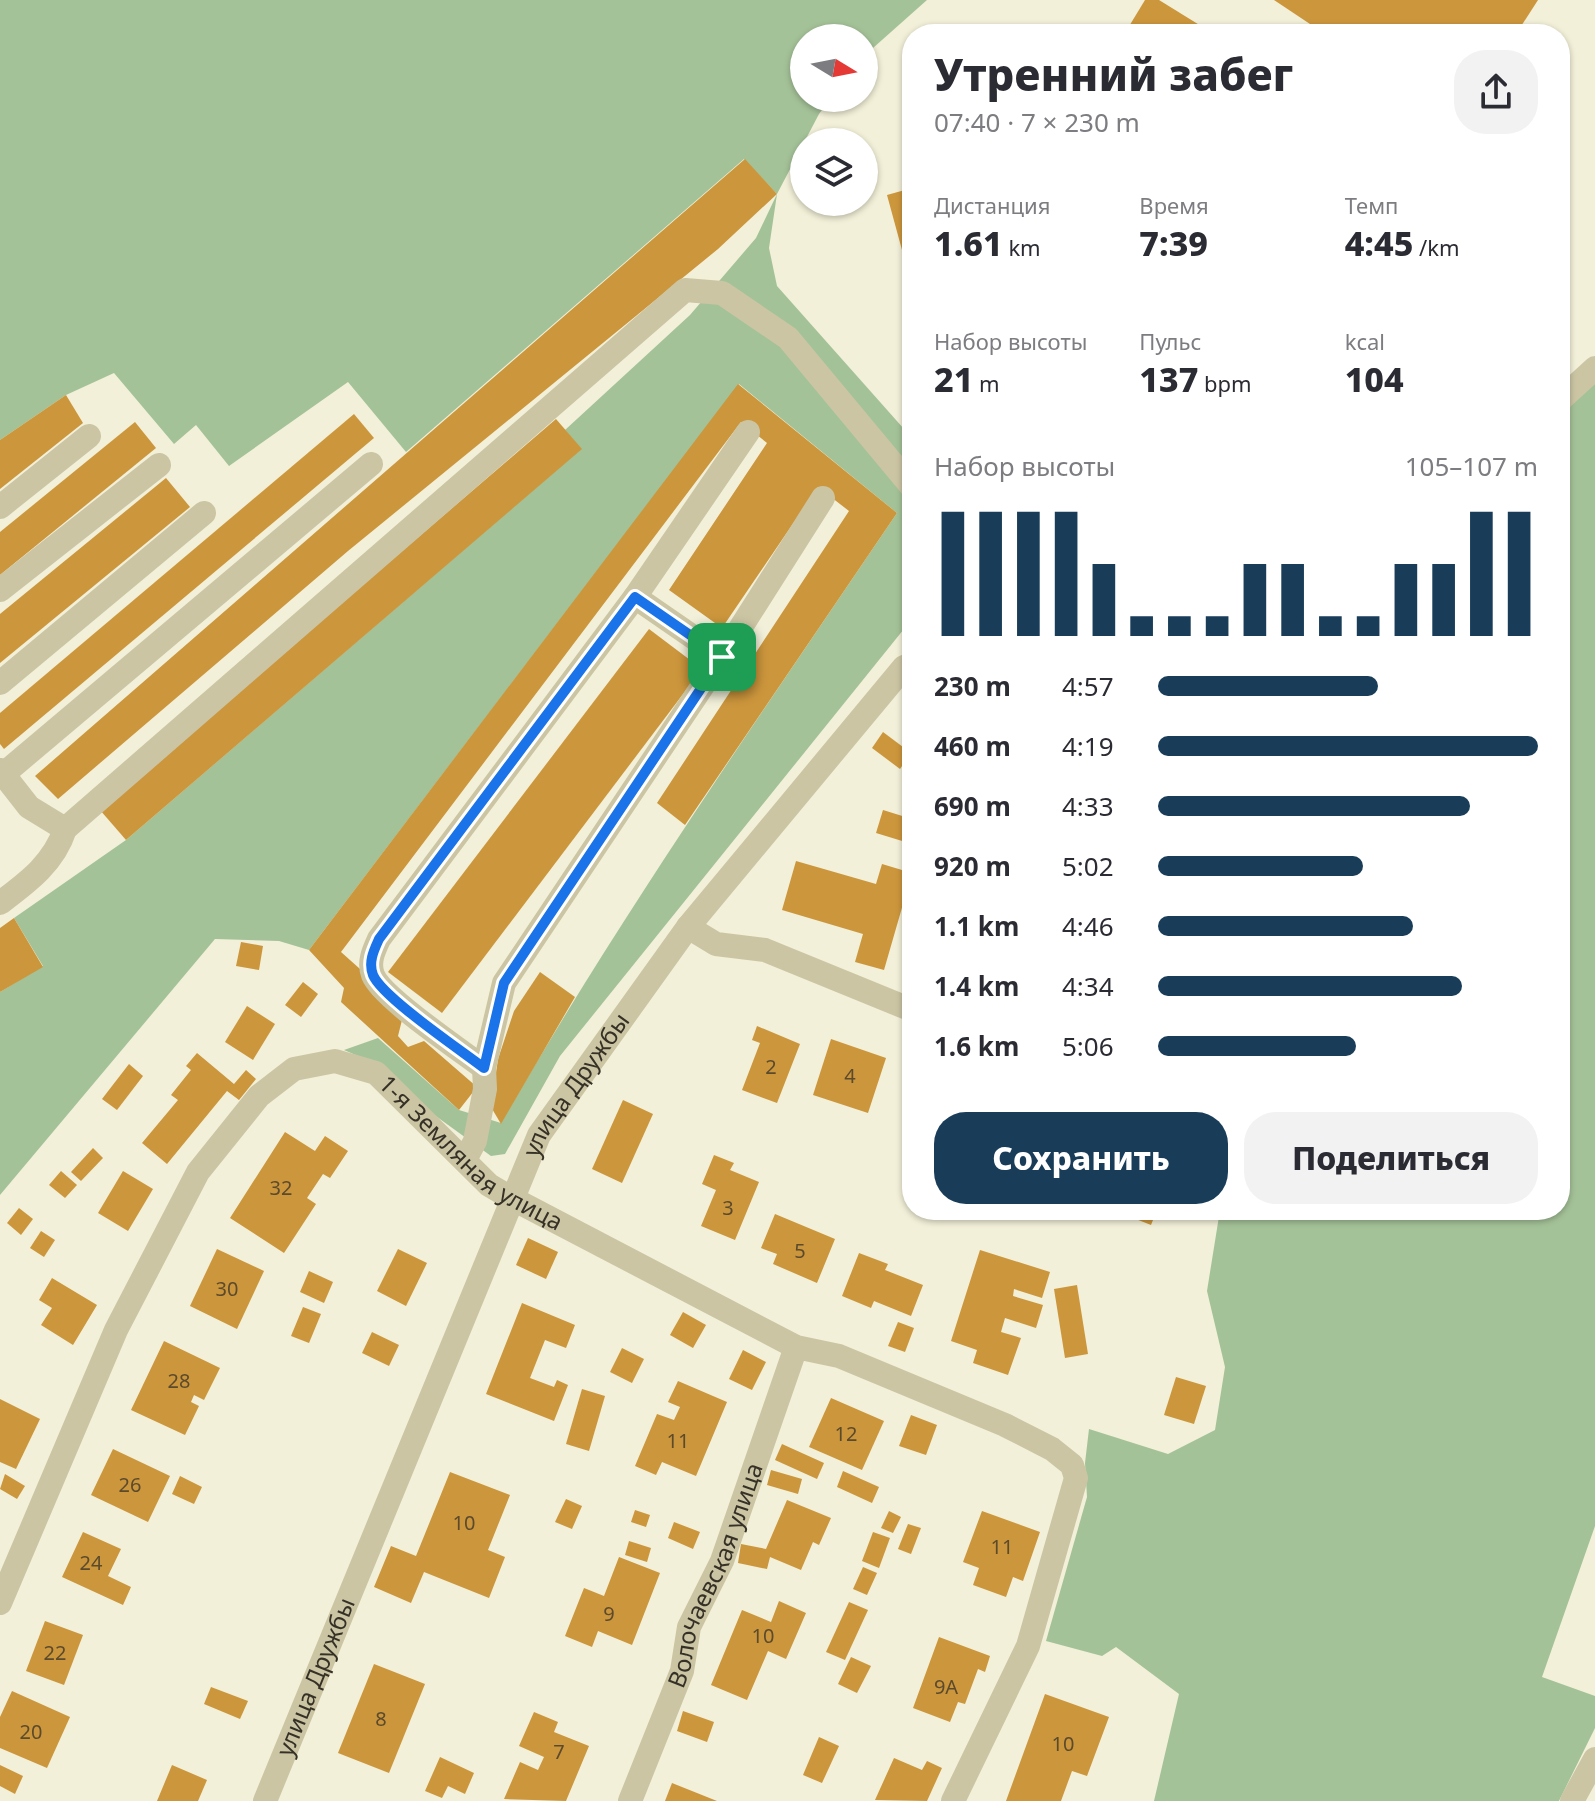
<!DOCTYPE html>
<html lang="ru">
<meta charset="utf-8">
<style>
body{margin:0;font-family:"Noto Sans",sans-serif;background:#f2f2f3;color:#2b2b33;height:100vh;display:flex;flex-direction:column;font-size:30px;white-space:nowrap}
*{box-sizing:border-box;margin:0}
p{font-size:26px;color:#7c7c81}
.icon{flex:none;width:44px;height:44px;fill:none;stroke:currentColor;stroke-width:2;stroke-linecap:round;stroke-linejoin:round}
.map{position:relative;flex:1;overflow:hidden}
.details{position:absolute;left:902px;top:24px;width:668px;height:1196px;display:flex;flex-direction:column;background:#fff;border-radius:32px;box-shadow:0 2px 6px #0004}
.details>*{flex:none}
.needle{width:52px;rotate:100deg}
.controls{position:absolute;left:790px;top:24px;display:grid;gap:16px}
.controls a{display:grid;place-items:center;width:88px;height:88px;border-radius:50%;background:#fff;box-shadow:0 2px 6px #0004;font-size:40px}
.pin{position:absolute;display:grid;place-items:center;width:68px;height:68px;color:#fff;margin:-34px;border-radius:16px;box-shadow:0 4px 12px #0006}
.round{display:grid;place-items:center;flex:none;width:84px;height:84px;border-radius:32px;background:#f2f2f3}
.headline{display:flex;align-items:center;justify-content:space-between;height:136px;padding:0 32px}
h1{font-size:44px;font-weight:800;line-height:60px}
.stats{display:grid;grid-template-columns:repeat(3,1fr);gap:12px;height:136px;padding:8px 32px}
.stats div{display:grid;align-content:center}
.stats b{font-size:34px;font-weight:800}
.stats small{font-size:22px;font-weight:400}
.stats p{font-size:22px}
.chart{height:224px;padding:16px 32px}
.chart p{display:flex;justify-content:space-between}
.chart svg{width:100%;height:144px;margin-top:8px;stroke:#193d59;stroke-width:6}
.cta{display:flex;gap:16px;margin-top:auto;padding:16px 32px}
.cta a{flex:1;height:92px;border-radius:32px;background:#193d59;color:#fff;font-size:32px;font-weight:800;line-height:92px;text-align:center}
.cta a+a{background:#f2f2f3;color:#2b2b33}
ul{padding:0 32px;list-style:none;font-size:26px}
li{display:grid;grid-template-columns:128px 96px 1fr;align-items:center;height:60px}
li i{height:20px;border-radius:10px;background:#193d59}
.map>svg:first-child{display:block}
</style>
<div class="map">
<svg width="1595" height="1801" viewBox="0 0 1595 1801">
<rect width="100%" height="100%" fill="#f2f0d8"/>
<g fill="#a4c298">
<path d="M0 0H927L864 56V38H804V98H831L819 114 777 194 769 248 777 286 912 438V619L560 1056 505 1154 491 1156 426 1109 374 1063 344 1050 378 1038 459 1110 501 1123C622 913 761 714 897 513L739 384 309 950 279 941 215 939 0 1195V992L43 966 14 918 126 840 581 449 565 430 690 315 756 238 777 194 744 159 406 452 348 382 229 466 196 425 174 444 114 373 66 395 0 440Z"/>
<path d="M1595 381V1526L1542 1677 1595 1696V1728L1559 1801H1154L1179 1694 1116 1647 1102 1656 1046 1641 1087 1497 1085 1463 1089 1429 1168 1454 1215 1430 1225 1367 1207 1291 1220 1210H1560V416Z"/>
</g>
<g fill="#cc963c">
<path d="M1145 0H1159L1214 34H1137L1128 28Z"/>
<path d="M1274 0H1538L1516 34H1325Z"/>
<path d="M745 159 777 194 718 249 348 551 58 799 35 776Z"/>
<path d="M912 188V247L902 250 887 195Z"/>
<path d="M738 384 897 513 685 825 657 803 849 511 818 487 722 628 669 590 767 443 741 422 341 952 369 977 372 994 402 1020 398 1036 408 1047 424 1041 477 1087 459 1110 341 1002 344 988 309 950Z"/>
<path d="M66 395 83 423 0 489V440Z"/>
<path d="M354 414 374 438 4 749 0 744V713Z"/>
<path d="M556 419 582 449 126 840 100 810Z"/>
<path d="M135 422 156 448 0 575V532Z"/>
<path d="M166 478 190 507 0 663V614Z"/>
<path d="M649 629 702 669 442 1013 388 972Z"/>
<path d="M883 732 911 753 900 769 872 748Z"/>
<path d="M883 810 912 819V844L876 833Z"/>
<path d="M796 861 876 884 882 864 912 873 884 970 855 962 863 934 782 910Z"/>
<path d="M14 918 43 967 0 992V928Z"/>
<path d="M241 942 263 946 259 970 236 966Z"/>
<path d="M540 972 575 997 501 1124 491 1107 498 1059 514 1011Z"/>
<path d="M303 982 318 994 301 1017 285 1005Z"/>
<path d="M247 1006 275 1024 253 1060 225 1042Z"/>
<path d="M757 1026 800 1044 777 1103 742 1090 760 1043 752 1040Z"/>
<path d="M831 1039 886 1058 868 1113 813 1095Z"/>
<path d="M197 1053 234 1084 246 1070 256 1079 239 1100 227 1091 167 1164 142 1143 178 1100 171 1095 191 1070 186 1066Z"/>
<path d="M129 1064 143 1076 117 1110 102 1099Z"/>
<path d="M623 1100 653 1114 622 1183 592 1169Z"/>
<path d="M285 1132 315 1151 325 1136 348 1151 330 1178 323 1174 307 1198 316 1204 284 1253 230 1218Z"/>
<path d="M93 1148 103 1158 81 1181 71 1172Z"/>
<path d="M714 1155 734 1163 730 1170 759 1182 735 1240 701 1226 716 1190 702 1184Z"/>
<path d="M61 1171 77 1185 65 1198 49 1185Z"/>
<path d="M123 1171 153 1189 128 1231 98 1213Z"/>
<path d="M19 1208 33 1219 21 1235 7 1223Z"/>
<path d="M1113 1210H1157L1151 1225Z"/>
<path d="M775 1214 835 1239 817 1283 773 1264 777 1254 761 1248Z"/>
<path d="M41 1231 55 1240 44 1257 30 1248Z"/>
<path d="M528 1238 558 1252 546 1279 516 1265Z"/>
<path d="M217 1249 264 1271 237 1329 190 1306Z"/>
<path d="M398 1249 427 1263 406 1306 377 1291Z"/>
<path d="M980 1250 1050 1272 1042 1298 1014 1289 1013 1296 1043 1305 1036 1328 1005 1318 1001 1332 1021 1338 1008 1375 973 1363 977 1350 951 1341Z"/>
<path d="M859 1253 888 1264 885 1270 923 1285 911 1316 874 1301 871 1308 842 1296Z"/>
<path d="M309 1271 333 1282 324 1303 300 1292Z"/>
<path d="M52 1278 97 1305 73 1345 41 1325 52 1308 39 1300Z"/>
<path d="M1077 1285 1088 1354 1065 1358 1054 1289Z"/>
<path d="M522 1303 575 1325 566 1348 545 1340 530 1378 554 1387 557 1380 568 1385 554 1421 486 1394Z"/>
<path d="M303 1307 321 1314 309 1343 291 1336Z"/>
<path d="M683 1312 706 1325 693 1348 670 1335Z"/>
<path d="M898 1322 914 1328 905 1352 888 1346Z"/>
<path d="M372 1332 399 1345 389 1366 362 1353Z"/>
<path d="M164 1341 220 1368 204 1400 194 1395 191 1402 199 1406 185 1435 131 1410Z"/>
<path d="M622 1348 644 1359 632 1383 610 1372Z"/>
<path d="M743 1350 766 1362 752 1390 729 1379Z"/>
<path d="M1176 1377 1206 1386 1194 1424 1164 1415Z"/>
<path d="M678 1381 727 1402 696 1476 662 1462 656 1475 635 1466 657 1414 674 1420 680 1407 668 1402Z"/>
<path d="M582 1389 605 1396 589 1451 566 1444Z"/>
<path d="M831 1398 884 1421 862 1470 809 1447Z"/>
<path d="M0 1399 40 1419 16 1469 0 1462Z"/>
<path d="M911 1415 937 1425 926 1455 899 1446Z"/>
<path d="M782 1444 824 1463 817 1479 775 1460Z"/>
<path d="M113 1449 170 1476 148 1522 91 1495Z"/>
<path d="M771 1470 802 1479 798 1494 767 1485Z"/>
<path d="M843 1471 879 1487 872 1503 837 1487Z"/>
<path d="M450 1472 510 1495 488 1550 505 1557 489 1598 424 1572 411 1603 374 1587 391 1546 416 1556Z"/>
<path d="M5 1474 25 1486 17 1499 0 1489Z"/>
<path d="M180 1476 202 1487 194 1504 172 1494Z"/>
<path d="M566 1499 582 1506 572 1529 555 1522Z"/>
<path d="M787 1500 831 1518 819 1545 813 1542 801 1570 770 1557 767 1569 738 1563 741 1544 766 1549Z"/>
<path d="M635 1510 650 1515 646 1527 631 1522Z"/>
<path d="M889 1511 901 1517 893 1533 881 1528Z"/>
<path d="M982 1511 1040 1532 1023 1581 1013 1577 1006 1597 973 1585 979 1568 963 1562Z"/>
<path d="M674 1522 700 1532 693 1549 668 1538Z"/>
<path d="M908 1524 921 1528 911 1554 898 1549Z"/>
<path d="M83 1532 121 1549 108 1576 131 1587 123 1605 62 1577Z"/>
<path d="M873 1532 890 1538 879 1568 862 1561Z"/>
<path d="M629 1541 651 1548 647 1562 625 1555Z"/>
<path d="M619 1557 660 1573 632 1645 598 1631 592 1647 565 1636 584 1588 604 1596Z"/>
<path d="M863 1567 877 1573 867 1595 853 1589Z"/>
<path d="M779 1601 806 1613 786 1659 768 1651 747 1700 711 1685 742 1610 771 1622Z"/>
<path d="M849 1602 868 1610 845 1660 826 1652Z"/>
<path d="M45 1621 83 1635 64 1685 26 1671Z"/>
<path d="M939 1637 990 1656 985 1672 978 1669 965 1704 958 1702 950 1722 913 1708Z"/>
<path d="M851 1657 871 1666 857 1693 838 1684Z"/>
<path d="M374 1664 425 1684 389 1773 338 1753Z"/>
<path d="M211 1687 248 1701 240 1719 204 1704Z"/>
<path d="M12 1691 70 1717 47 1768 0 1748V1717Z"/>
<path d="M1045 1694 1109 1717 1087 1776 1072 1771 1061 1801H1006Z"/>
<path d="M683 1711 714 1722 707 1742 677 1731Z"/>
<path d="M534 1712 558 1722 554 1732 589 1746 566 1801 504 1799 520 1762 538 1770 544 1757 519 1746Z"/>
<path d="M819 1737 839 1746 822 1783 803 1775Z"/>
<path d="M440 1757 474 1773 465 1794 448 1786 442 1798 425 1791Z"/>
<path d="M894 1758 922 1770 927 1761 942 1768 927 1801 875 1800Z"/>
<path d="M0 1765 23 1776 15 1794 0 1786Z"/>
<path d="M172 1765 207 1780 198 1801H157Z"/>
<path d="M672 1783 717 1801H665Z"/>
</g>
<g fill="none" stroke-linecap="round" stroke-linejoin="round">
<g stroke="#cbc5a4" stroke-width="24">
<path d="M1560 400 1595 368"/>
<path d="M0 507 89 436"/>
<path d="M0 590 159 465"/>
<path d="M635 597 722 657"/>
<path d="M0 683 204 513"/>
<path d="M0 770 29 807 65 829C54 863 28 882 0 903"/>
<path d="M0 777 371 464"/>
<path d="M65 829 685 290 722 293 788 338 912 487"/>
<path d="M688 927 716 944 765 950 912 1010"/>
<path d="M484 1068C462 1051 382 998 373 975 368 962 374 950 379 939L635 597 748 432"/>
<path d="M466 1158 475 1141 485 1089 484 1068 504 983 722 657 823 498"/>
<path id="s1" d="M0 1603 116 1330 198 1172 259 1096 294 1069 335 1061 376 1073 489 1185 511 1198 796 1347 839 1356 1005 1425 1052 1449 1072 1465 1076 1478 1028 1646 953 1801"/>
<path id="s2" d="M265 1801 539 1135 688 927 904 667 912 664"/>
<path id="s3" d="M630 1801 682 1671 689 1627 722 1561 796 1347"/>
<path d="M1572 1801 1595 1759"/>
</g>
</g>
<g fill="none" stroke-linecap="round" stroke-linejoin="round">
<g stroke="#fff" stroke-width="16">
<path id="route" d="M635 597 722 657 504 983 484 1068C462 1051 382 997 373 975 368 962 374 950 379 939Z"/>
</g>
<use href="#route" stroke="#1a73e8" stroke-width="10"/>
</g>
<g text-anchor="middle" stroke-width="6" stroke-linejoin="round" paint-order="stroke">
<g font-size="20" fill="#5c4a2c">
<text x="771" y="1074">2</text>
<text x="850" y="1083">4</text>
<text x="281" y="1195">32</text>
<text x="728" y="1215">3</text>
<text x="800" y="1258">5</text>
<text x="227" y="1296">30</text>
<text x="179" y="1388">28</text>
<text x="846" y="1441">12</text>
<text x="678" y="1448">11</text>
<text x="130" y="1492">26</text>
<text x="464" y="1530">10</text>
<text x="1002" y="1554">11</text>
<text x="91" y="1570">24</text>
<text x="609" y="1621">9</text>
<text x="763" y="1643">10</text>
<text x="55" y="1660">22</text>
<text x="946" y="1694">9А</text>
<text x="381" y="1726">8</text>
<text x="31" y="1739">20</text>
<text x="1063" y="1751">10</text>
<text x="559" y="1759">7</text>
</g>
<g font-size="24" fill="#363126" stroke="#faf8e5">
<text dy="8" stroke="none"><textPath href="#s2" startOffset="782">улица Дружбы</textPath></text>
<text dy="8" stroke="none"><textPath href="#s1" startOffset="826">1-я Земляная улица</textPath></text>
<text dy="8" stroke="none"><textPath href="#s3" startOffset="242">Волочаевская улица</textPath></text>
<text dy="8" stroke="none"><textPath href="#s2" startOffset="134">улица Дружбы</textPath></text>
</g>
</g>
</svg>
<div class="controls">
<a><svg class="needle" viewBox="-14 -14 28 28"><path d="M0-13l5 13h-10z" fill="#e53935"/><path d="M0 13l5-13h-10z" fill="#7c7c81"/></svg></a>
<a><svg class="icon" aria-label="layers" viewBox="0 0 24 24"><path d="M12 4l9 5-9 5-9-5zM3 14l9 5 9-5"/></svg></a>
</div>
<div class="pin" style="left:722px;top:657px;background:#1e9e55"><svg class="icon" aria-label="arrive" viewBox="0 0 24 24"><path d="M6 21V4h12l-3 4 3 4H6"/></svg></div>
<section class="details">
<div class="headline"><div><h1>Утренний забег</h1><p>07:40 · 7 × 230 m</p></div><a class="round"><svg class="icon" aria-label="share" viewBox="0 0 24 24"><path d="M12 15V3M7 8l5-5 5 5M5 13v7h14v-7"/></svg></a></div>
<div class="stats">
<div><p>Дистанция</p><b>1.61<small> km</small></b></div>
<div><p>Время</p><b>7:39</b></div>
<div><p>Темп</p><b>4:45<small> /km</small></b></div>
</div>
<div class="stats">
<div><p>Набор высоты</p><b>21<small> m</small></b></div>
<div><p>Пульс</p><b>137<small> bpm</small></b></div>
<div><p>kcal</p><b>104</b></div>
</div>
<div class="chart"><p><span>Набор высоты</span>105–107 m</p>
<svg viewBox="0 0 160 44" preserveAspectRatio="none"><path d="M5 44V6M15 44V6M25 44V6M35 44V6M45 44V22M55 44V38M65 44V38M75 44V38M85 44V22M95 44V22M105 44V38M115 44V38M125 44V22M135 44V22M145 44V6M155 44V6"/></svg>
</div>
<ul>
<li><b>230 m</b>4:57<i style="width:58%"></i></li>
<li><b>460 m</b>4:19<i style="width:100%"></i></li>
<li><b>690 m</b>4:33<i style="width:82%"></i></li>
<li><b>920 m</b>5:02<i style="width:54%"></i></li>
<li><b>1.1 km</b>4:46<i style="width:67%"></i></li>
<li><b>1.4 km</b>4:34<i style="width:80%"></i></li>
<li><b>1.6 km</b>5:06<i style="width:52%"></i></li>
</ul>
<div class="cta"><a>Сохранить</a><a>Поделиться</a></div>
</section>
</div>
